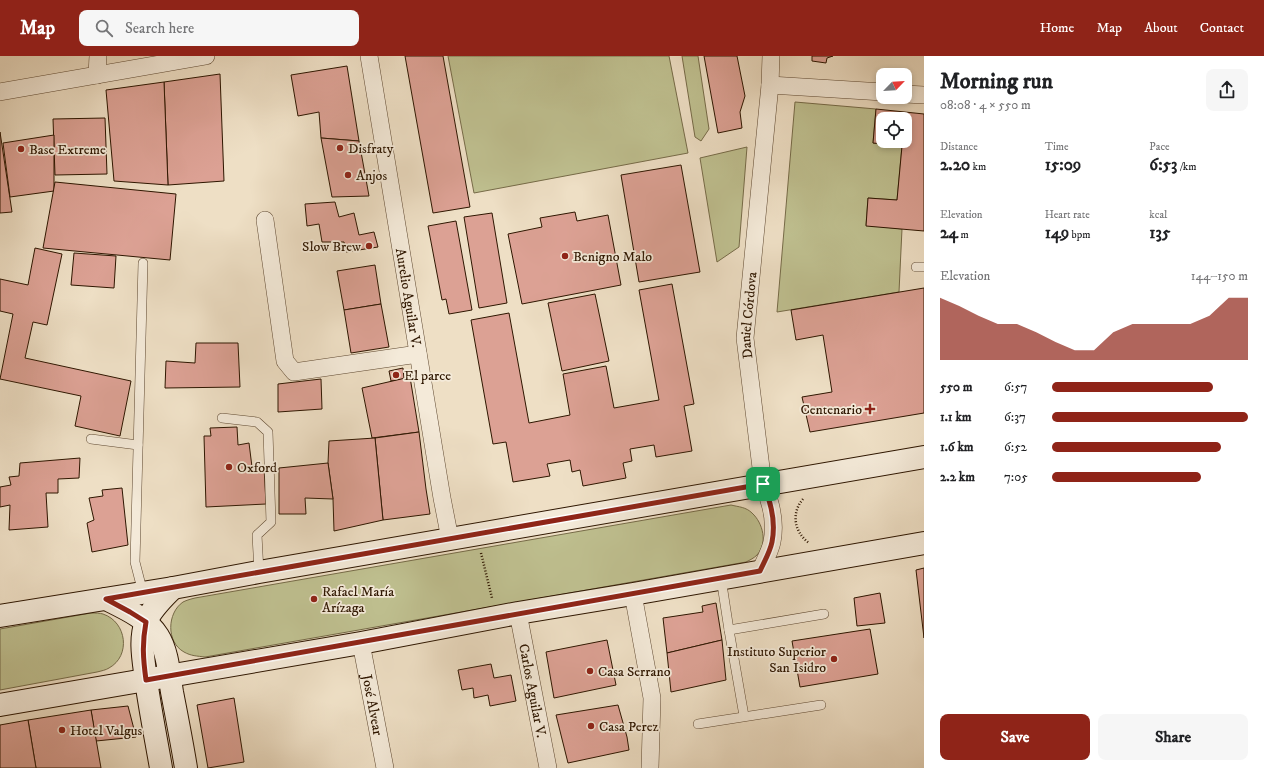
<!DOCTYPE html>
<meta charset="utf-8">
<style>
body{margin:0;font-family:"IM FELL DW Pica",serif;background:#f6f6f6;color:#202124;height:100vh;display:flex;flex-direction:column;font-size:15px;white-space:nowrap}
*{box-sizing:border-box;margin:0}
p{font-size:13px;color:#757577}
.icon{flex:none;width:22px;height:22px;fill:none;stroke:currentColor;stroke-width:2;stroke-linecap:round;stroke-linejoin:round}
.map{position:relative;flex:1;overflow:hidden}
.details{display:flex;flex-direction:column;background:#fff;width:340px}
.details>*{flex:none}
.needle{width:26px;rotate:65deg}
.fabs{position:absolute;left:876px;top:12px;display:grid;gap:8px}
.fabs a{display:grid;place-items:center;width:36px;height:36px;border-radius:8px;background:#fff;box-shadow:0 2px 6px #0003;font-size:20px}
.pin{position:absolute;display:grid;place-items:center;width:34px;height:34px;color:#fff;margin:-17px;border-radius:8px;box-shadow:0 2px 6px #0006}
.round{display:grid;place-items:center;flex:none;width:42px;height:42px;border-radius:8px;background:#f6f6f6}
.overview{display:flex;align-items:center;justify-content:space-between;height:68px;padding:0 16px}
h1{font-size:22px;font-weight:700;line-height:30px}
.figures{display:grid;grid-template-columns:repeat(3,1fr);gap:6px;height:68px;padding:4px 16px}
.figures div{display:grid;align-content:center}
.figures b{font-size:17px;font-weight:700}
.figures small{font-size:11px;font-weight:400}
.figures p{font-size:11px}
.chart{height:112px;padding:8px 16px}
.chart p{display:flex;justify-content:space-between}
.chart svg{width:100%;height:72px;margin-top:4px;fill:#8f2418;opacity:.7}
.button{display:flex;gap:8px;margin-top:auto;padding:8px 16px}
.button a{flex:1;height:46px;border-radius:8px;background:#8f2418;color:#fff;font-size:16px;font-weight:700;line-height:46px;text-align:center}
.button a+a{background:#f6f6f6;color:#202124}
ul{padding:0 16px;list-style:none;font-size:13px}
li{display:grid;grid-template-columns:64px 48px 1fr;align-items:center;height:30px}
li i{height:10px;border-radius:5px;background:#8f2418}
header{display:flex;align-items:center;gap:24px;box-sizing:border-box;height:56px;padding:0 20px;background:#8f2418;color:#fff}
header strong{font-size:19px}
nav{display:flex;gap:22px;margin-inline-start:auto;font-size:14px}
.search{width:280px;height:36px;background:#f6f6f6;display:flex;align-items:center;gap:10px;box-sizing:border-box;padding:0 14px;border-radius:8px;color:#757577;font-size:15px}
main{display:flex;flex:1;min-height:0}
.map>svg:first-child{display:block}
</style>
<header>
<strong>Map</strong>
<div class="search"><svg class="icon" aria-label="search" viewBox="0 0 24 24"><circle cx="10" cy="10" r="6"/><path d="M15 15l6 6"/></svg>Search here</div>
<nav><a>Home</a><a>Map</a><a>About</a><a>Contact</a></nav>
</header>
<main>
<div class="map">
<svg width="924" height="712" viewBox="0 0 924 712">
<rect width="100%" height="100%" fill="#eedfc5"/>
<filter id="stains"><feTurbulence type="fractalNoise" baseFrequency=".005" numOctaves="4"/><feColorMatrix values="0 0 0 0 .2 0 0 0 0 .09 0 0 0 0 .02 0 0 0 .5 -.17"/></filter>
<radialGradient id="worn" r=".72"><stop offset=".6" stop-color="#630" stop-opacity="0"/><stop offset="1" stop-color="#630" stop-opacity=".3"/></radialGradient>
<g fill="#bfc090" stroke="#766b48">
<path d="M448 0H669L688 97 474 137Z"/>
<path d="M682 0H698L709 73 701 85 695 81Z"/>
<path d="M795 46 876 53 873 87 902 90 897 144 868 142 866 169 902 173 899 236 777 256Z"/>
<path d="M747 91 739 191 717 206 700 102Z"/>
<path d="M731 449C739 451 746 451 752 457 763 467 768 487 757 499 754 502 750 504 746 506L205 601C197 600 191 600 184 596 166 586 167 557 183 546 187 544 191 543 195 542Z"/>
<path d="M91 557C95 557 100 557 103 558 127 566 131 600 109 612 106 614 101 615 97 616L0 634V573Z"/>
</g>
<g fill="#dca194" stroke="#2e1600" fill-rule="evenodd">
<path d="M405 0H443L470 151 433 157Z"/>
<path d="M704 0H737L745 40 740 56 742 72 718 77Z"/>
<path d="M812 0H833L827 2 826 7 812 5Z"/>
<path d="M347 10 359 85 321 82 319 56 298 60 291 19Z"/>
<path d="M220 18 224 125 168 129 164 26Z"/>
<path d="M164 26 168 129 114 125 106 34Z"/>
<path d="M876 53 924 58V175L866 170 868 142 897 144 902 90 873 87ZM883 63H905V85H883Z"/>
<path d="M105 62 107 118 55 119 53 63Z"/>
<path d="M0 76 12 156 0 157Z"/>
<path d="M54 79V135L10 141 3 87Z"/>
<path d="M321 82 359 85 369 140 332 141Z"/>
<path d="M681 109 700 216 639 226 621 119Z"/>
<path d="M55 126 176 138 170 204 43 192Z"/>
<path d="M335 146 339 161 354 157 359 179 374 176 378 191 346 196 344 186H322L319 168 307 170 305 148Z"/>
<path d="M575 156 577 165 608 159 621 229 522 248 508 178 542 171 540 162Z"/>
<path d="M492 157 507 247 479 252 464 161Z"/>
<path d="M456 165 472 254 449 258 446 243 442 244 428 170Z"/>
<path d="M35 192 62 198 47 269 33 266 25 302 131 325 120 380 75 370 81 340 0 323 13 258 0 255V223L28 229Z"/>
<path d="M74 197 116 200 114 232 71 229Z"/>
<path d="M375 209 381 248 344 254 337 215Z"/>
<path d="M672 228 694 348 684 350 692 395 656 401 654 389 630 393 632 405 623 407 626 422 583 430 580 414 572 416 570 404 547 408 550 420 513 426 506 386 493 388 471 264 509 257 529 367 570 359 563 318 606 310 614 352 659 344 639 234Z"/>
<path d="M924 232V357L810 376 802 341 832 336 823 279 796 284 791 254Z"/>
<path d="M595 238 609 305 562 315 548 247Z"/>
<path d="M381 248 389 291 351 297 344 254Z"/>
<path d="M196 287H238L240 331 165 332 166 305 195 307Z"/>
<path d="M403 312 404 323 391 325 389 315Z"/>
<path d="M410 321 419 376 372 382 362 332Z"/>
<path d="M321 323 322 353 278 356V328Z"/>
<path d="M237 371 238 389 249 387 252 411H264L266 448 206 451 204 380H211L210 372Z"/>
<path d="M419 376 426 433 430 458 383 464 375 382Z"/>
<path d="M375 382 383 464 334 475 333 443 328 407 329 385Z"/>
<path d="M80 402 79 422 58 423V437H46L48 471 9 474 10 449 0 451V431L11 429 9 421 19 420 20 407Z"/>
<path d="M328 407 333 443 305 442 306 458H279V412Z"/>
<path d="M122 432 128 489 92 496 87 467 94 464 89 442 103 440 102 434Z"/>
<path d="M924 512V582L916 514Z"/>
<path d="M880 537 885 567 857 570 854 542Z"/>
<path d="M716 547 722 584 667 597 663 562 703 556 702 550Z"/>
<path d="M870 573 878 618 800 631 792 585Z"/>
<path d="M607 584 616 629 554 642 546 596Z"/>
<path d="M722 584 726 624 671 636 667 597Z"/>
<path d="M491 608 494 622 511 619 516 645 490 650 488 639 474 642 473 632 462 634 458 614Z"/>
<path d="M234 642 244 706 208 712 197 649Z"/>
<path d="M618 649 627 681 629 694 568 707 556 659Z"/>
<path d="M128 650 136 681 96 685 91 654Z"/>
<path d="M91 654 101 712H36L28 664Z"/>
<path d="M28 664 36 712H0V669Z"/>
</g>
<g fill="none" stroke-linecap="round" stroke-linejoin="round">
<g stroke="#5e4831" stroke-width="10">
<g id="service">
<path d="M143 207 135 506 143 537"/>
<path d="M916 211H924"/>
<path d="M222 362 257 366 268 376 271 466 257 479 259 516"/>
<path d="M91 383 138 389"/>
<path d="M721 522 729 574 744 660"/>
<path d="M729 574 824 558"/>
<path d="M698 668 821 649"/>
</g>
</g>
<g stroke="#5e4831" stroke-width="18">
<g id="minor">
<path id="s1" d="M369 0 442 442 450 483"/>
<path d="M97 19 98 0"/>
<path d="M770 29 883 36"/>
<path d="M0 36 206 0"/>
<path d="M905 38 924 39"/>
<path d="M265 164 285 305 294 316 418 298"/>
<path id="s2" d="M760 515C764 506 770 496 772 486 776 466 771 446 763 428L745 282 770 29 771 0"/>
<path d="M633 538 652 642 650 712"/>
<path id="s3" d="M518 557 548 712"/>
<path id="s4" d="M361 587 385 712"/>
</g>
</g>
<g stroke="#2e1600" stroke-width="24">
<g id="secondary">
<path d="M106 543C124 552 147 562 158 580 168 596 169 618 172 636 177 662 182 687 186 712"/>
<path d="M0 560 173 532 259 516 924 401"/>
<path d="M0 649 361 587 518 557 633 538 924 487"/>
<path d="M161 712C156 683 150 653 146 624 144 606 139 584 146 566 151 553 163 542 173 532"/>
</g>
</g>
<g stroke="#2e1600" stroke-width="2.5" stroke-dasharray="1 2" stroke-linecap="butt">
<path d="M803 443C791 457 794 476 809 487"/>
<path d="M481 497 492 542"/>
</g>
<use href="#service" stroke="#f4ead9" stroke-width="9"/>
<use href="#minor" stroke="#f4ead9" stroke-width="17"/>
<use href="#secondary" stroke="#f4ead9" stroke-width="22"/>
</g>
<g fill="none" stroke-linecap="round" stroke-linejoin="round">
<g stroke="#fff" stroke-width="8">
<path id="route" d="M763 428C771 446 776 466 772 486 770 496 764 506 760 515L146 624C143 602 142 588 146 566L130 556 106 543Z"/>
</g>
<use href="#route" stroke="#8f2418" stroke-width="5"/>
</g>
<g fill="#8f2418" stroke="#f4ead9" stroke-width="1.5">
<circle cx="340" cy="92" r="4"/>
<circle cx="21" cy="93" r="4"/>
<circle cx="348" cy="119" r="4"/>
<circle cx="369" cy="190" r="4"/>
<circle cx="565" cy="200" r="4"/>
<circle cx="396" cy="319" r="4"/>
<path d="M868 347h4v4h4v4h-4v4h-4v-4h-4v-4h4z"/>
<circle cx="229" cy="411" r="4"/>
<circle cx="314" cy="543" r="4"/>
<circle cx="834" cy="603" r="4"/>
<circle cx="590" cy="615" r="4"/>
<circle cx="591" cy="670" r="4"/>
<circle cx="62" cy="674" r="4"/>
</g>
<g text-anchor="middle" stroke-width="3.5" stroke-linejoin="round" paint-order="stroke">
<g font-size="14" fill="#2e1600" stroke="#f4ead9" text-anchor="start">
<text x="348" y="97">Disfraty</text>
<text x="29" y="98">Base Extreme</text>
<text x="356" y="124">Anjos</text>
<text x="361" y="195" text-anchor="end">Slow Brew</text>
<text x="573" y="205">Benigno Malo</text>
<text x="404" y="324">El parce</text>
<text x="862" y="358" text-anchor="end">Centenario</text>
<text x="237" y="416">Oxford</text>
<text x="322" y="540">Rafael María<tspan x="322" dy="16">Arízaga</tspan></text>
<text x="826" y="600" text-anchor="end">Instituto Superior<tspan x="826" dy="16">San Isidro</tspan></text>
<text x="598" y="620">Casa Serrano</text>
<text x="599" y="675">Casa Perez</text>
<text x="70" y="679">Hotel Valgus</text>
</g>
<g font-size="14" fill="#2e1600" stroke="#f4ead9">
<text dy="5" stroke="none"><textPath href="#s1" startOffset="245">Aurelio Aguilar V.</textPath></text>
<text dy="5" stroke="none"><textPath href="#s2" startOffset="261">Daniel Córdova</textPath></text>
<text dy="5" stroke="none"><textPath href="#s3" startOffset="79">Carlos Aguilar V.</textPath></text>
<text dy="5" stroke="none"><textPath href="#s4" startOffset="63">José Alvear</textPath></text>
</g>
</g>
<rect width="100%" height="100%" filter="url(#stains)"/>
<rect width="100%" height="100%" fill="url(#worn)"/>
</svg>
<div class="fabs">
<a><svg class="needle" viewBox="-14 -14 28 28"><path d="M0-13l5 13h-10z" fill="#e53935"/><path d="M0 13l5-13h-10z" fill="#757577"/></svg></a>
<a><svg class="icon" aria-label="locate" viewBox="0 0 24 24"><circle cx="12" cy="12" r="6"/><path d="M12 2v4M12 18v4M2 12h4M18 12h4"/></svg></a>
</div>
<div class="pin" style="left:763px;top:428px;background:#1e9e55"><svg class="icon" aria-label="arrive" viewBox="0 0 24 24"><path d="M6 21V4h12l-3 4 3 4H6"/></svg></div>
</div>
<section class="details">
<div class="overview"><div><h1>Morning run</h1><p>08:08 · 4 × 550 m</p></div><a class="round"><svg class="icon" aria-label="share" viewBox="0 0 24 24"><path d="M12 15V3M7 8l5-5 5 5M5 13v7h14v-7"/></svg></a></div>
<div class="figures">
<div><p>Distance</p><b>2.20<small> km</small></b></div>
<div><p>Time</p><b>15:09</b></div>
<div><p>Pace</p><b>6:53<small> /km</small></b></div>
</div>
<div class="figures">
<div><p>Elevation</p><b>24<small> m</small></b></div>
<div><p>Heart rate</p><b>149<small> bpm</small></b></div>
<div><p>kcal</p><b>135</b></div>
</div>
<div class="chart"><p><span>Elevation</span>144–150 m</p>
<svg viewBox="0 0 160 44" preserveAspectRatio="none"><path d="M0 44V6L10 11L20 17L30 22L40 22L50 27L60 33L70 38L80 38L90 27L100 22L110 22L120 22L130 22L140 17L150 6L160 6V44z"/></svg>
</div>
<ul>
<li><b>550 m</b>6:57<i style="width:82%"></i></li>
<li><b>1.1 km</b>6:37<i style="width:100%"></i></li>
<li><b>1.6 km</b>6:52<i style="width:86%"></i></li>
<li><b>2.2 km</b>7:05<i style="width:76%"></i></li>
</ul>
<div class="button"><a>Save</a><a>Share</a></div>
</section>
</main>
